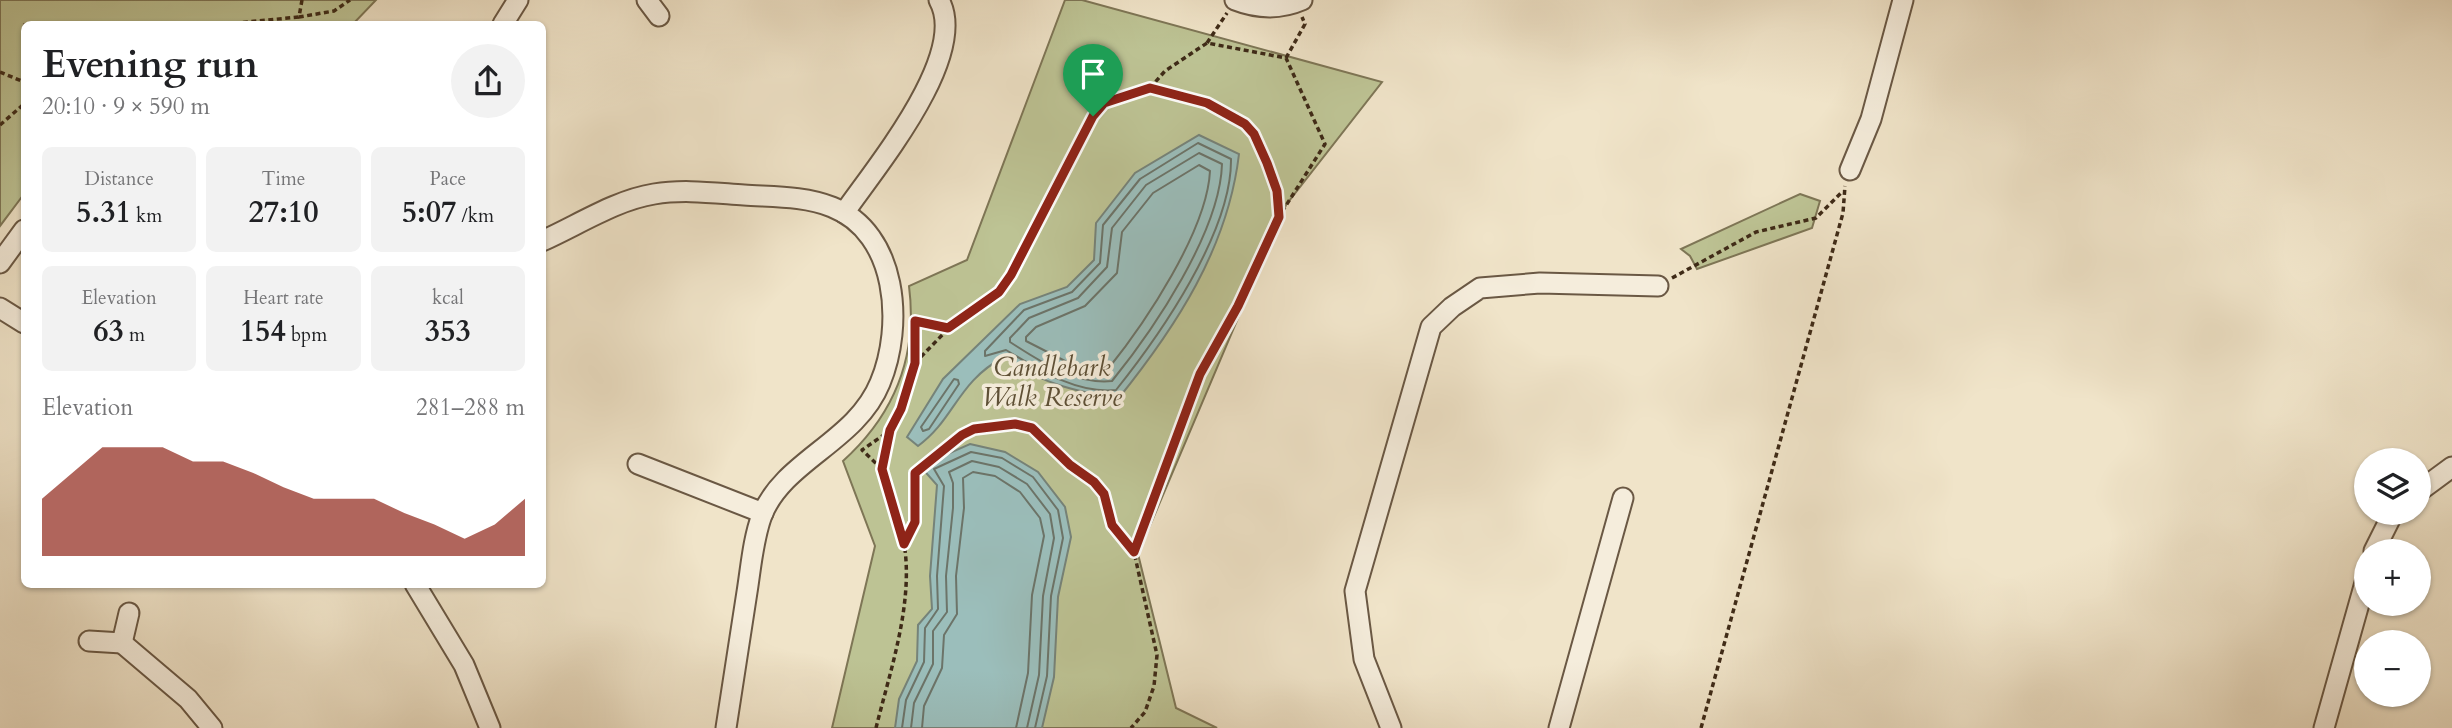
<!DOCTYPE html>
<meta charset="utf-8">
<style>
body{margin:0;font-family:Cardo,serif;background:#f2f2f2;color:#202124;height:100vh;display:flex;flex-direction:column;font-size:26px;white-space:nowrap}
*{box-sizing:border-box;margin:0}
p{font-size:23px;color:#757577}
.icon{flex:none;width:38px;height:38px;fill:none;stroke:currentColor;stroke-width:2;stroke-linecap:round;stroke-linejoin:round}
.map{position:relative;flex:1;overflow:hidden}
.sheet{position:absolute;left:21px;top:21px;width:525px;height:567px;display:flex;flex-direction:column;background:#fff;border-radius:10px;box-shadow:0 2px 5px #0004}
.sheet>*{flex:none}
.buttons{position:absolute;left:2354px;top:448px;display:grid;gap:14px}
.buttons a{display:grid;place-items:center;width:77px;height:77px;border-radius:50%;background:#fff;box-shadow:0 2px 5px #0004;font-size:35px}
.pin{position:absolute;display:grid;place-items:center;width:60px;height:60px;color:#fff;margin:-72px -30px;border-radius:50% 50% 50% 0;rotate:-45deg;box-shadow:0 0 7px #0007}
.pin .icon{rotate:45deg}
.round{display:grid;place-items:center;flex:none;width:74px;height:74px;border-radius:37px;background:#f2f2f2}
.overview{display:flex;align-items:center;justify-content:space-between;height:119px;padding:0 21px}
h1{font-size:38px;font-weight:800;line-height:52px}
.stats{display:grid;grid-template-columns:repeat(3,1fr);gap:10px;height:119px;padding:7px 21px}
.stats div{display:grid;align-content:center;border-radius:10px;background:#f2f2f2;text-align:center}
.stats b{font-size:30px;font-weight:800}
.stats small{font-size:19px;font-weight:400}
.stats p{font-size:19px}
.chart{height:196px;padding:14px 21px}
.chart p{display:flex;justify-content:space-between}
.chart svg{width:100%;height:126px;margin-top:7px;fill:#8f2418;opacity:.7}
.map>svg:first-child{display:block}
</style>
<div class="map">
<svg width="2452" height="728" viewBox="0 0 2452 728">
<rect width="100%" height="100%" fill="#f0e4c9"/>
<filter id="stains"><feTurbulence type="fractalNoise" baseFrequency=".00286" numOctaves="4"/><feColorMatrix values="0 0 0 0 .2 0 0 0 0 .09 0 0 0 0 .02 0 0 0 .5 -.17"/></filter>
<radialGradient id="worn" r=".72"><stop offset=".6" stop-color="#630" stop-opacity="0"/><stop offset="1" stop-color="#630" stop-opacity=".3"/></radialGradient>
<g fill="#bdc394" stroke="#7e7656" stroke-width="2">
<path d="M0 0H376L354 23 24 24V194L0 226Z"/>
<path d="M1065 0H1082L1382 82 1286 205 1138 554 1176 708 1217 728H832L875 546 843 461C895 414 918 357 909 286L967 260Z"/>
<path d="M1800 194 1820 201 1812 228 1697 269 1690 256 1681 249Z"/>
</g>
<g fill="#9bbebb" stroke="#768379" stroke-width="2">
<path d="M1199 135 1239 154C1228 248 1176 327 1118 399 1075 391 1039 383 1004 357 957 382 955 419 918 446L907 437 943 379 1020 304 1067 287 1094 260 1096 223 1135 173Z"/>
<path d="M970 444 1005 452 1038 472 1065 507 1071 537 1058 597 1054 677 1042 728H895L899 699 917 661 918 625 932 609 930 576 937 485 920 466Z"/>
</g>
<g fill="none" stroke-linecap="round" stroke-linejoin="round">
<g stroke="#6c7469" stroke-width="2">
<path d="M1198 143 1231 159C1232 232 1160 335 1116 390 1076 394 1038 369 1006 350L985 356V351L1024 310 1072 292 1100 263 1103 225 1140 179Z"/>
<path d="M1199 153 1222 164C1220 232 1154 329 1112 381 1076 385 1039 361 1010 342V338L1029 318 1078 298 1107 267 1112 228 1146 185Z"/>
<path d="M1199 165 1210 171C1207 231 1145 323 1108 369L1069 363 1026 341V337L1036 327 1085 306 1117 273 1122 232 1153 193Z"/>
<path d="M954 379 958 380 959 384 929 429 923 431 921 427Z"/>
<path d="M902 728 906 700 924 662 925 628 938 609 937 576 944 486 934 469 971 452 1002 458 1033 477 1058 510 1063 538 1051 596 1047 676 1035 728"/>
<path d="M911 728 914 703 933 664V631L947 612 946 576 953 508V483L949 472 972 461 999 467 1027 484 1050 514 1054 538 1043 596 1039 675 1027 728"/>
<path d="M922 728 924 706 942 668 944 635 957 614 956 576 964 508 963 478 973 472 995 476 1020 492 1040 518 1044 536 1032 595 1028 673 1016 728"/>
</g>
<g stroke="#6a5844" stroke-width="23">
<g id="minor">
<path d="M647 0 659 16"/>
<path d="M1235 0C1258 9 1279 10 1302 0"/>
<path d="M503 24 518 0"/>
<path d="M1850 170 1871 119 1903 0"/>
<path d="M844 213C875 168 970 55 939 0"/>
<path d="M542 241C578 225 616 200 654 194 684 189 714 193 744 195 773 197 805 196 832 207 898 233 904 326 880 383 856 442 784 460 762 515 753 539 751 567 747 592 740 638 733 683 726 728"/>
<path d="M0 263 24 230"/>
<path d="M0 308 24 323"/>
<path d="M638 464 763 513"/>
<path d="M2418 492 2452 467"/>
<path d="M2374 551 2393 513"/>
<path d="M415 584 464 665 490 728"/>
<path d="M89 641 122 643 129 613"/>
<path d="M122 643 188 699 212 728"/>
<path d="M1391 728 1364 659 1355 591 1431 327 1452 307 1480 288 1540 283 1658 286"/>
<path d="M1559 728 1623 498"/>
<path d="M2324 728 2366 579"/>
</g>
</g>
<g stroke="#3e2a17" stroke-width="3.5" stroke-dasharray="5 3.5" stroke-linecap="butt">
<path d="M302 0 299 17 334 11 350 0"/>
<path d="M226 24 299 17"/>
<path d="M1207 43 1227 13"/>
<path d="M1286 58 1305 24 1302 17"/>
<path d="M0 72 24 82"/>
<path d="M1150 88 1165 71 1207 43 1286 58 1325 144 1280 215"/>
<path d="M0 125 24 104"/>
<path d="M1672 278 1756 232 1816 218 1843 191"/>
<path d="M913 319 948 329"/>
<path d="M915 363 948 329 999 292 1011 275 1077 143 1104 103 1150 88 1175 93 1227 112 1254 134 1277 191 1279 217 1239 306 1200 374 1134 552"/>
<path d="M882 469 862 450 888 432"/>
<path d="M904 544 915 522V473L974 429 1015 424 1032 428 1070 465 1094 482 1104 494 1112 525 1134 552 1157 655 1154 686 1145 712 1131 728"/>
<path d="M876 728C890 671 914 603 904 543 899 518 881 490 882 465 884 444 892 428 900 410 913 381 918 352 915 321"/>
<path d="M1701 728 1843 213 1845 186"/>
</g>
<use href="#minor" stroke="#f5eddc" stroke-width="19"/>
</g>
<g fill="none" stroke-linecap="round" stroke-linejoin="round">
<g stroke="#fff" stroke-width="14">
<path id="route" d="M1150 88 1207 103 1245 124 1254 134 1267 163 1277 191 1279 217 1238 306 1200 374 1134 552 1112 525 1104 494 1094 482 1070 465 1032 428 1015 424 974 429 962 435 915 473V522L904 544 882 469 890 430 901 409 915 363V321L948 328 999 292 1011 275 1093 116 1104 103Z"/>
</g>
<use href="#route" stroke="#8f2418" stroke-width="9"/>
</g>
<g text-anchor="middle" stroke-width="7" stroke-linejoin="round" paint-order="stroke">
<g font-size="26" font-style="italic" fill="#5e5036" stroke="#f5eddc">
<text x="1052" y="376">Candlebark<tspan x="1052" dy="30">Walk Reserve</tspan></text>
</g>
</g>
<rect width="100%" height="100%" filter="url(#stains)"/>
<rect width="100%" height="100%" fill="url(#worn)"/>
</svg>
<div class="buttons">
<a><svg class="icon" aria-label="layers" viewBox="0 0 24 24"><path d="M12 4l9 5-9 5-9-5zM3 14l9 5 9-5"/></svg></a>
<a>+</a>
<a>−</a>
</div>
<div class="pin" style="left:1093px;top:116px;background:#1e9e55"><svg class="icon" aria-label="arrive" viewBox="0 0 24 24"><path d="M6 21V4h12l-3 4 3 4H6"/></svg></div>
<section class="sheet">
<div class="overview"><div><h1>Evening run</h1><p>20:10 · 9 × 590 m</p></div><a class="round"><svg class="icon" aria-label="share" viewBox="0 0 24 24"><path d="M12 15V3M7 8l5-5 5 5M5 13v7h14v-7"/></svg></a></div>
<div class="stats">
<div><p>Distance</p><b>5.31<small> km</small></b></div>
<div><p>Time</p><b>27:10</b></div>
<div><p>Pace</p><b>5:07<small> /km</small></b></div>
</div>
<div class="stats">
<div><p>Elevation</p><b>63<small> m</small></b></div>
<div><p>Heart rate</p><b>154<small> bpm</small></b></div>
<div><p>kcal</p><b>353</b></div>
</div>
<div class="chart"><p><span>Elevation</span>281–288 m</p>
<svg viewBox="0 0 160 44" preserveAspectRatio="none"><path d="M0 44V24L10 15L20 6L30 6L40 6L50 11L60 11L70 15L80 20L90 24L100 24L110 24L120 29L130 33L140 38L150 33L160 24V44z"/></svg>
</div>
</section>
</div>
